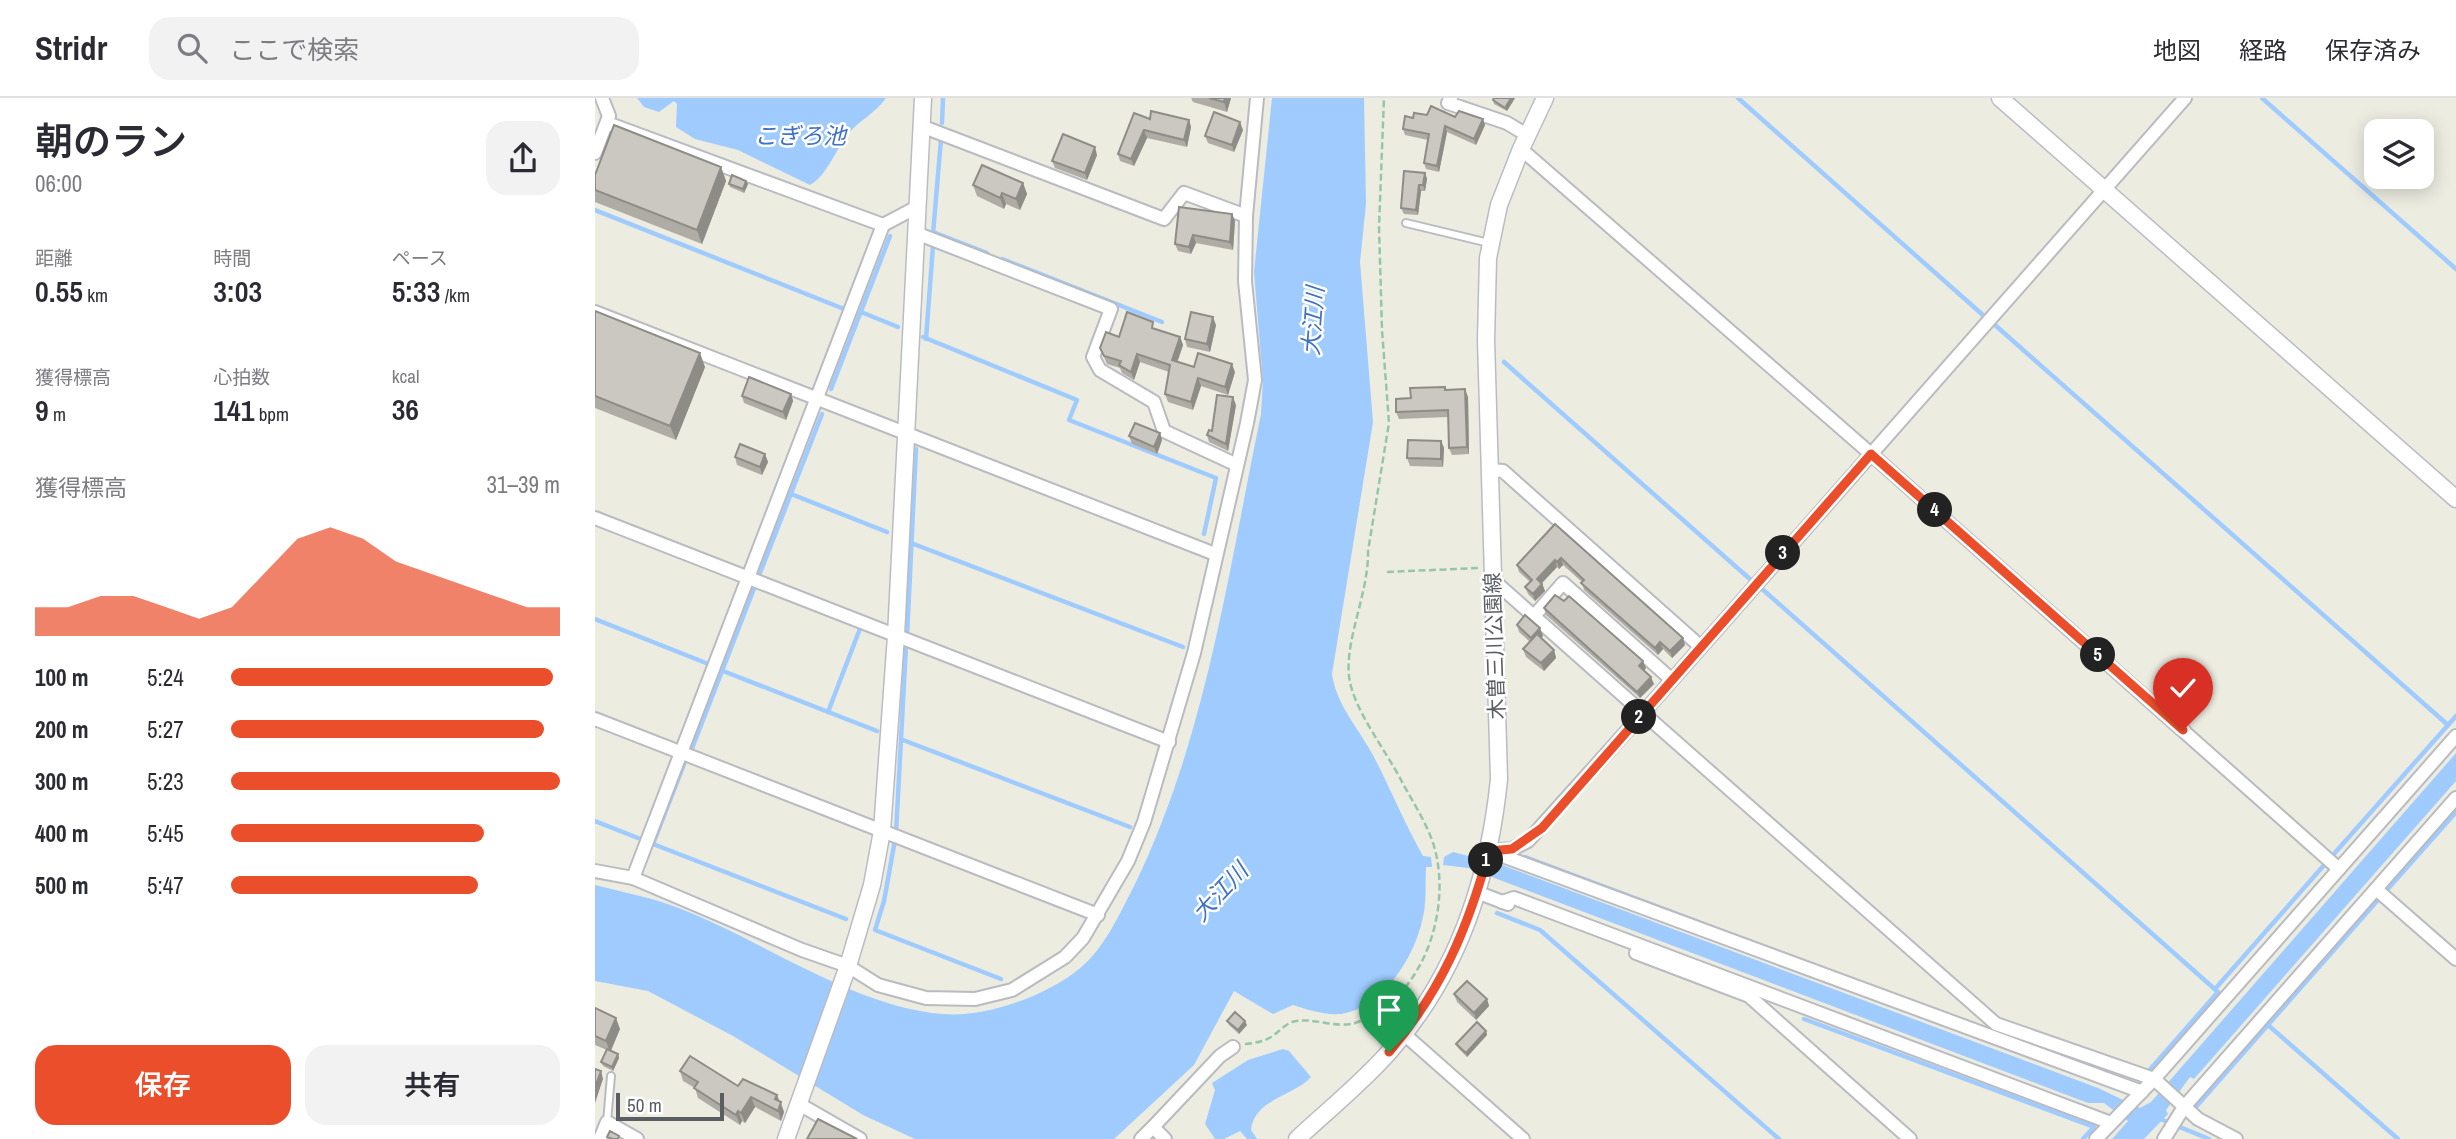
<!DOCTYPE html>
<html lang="ja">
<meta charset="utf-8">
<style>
body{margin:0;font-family:"Archivo Narrow","Noto Sans JP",sans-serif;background:#f2f2f3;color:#2b2b33;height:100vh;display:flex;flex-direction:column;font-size:26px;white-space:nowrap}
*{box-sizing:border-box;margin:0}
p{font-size:23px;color:#7c7c81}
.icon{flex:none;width:38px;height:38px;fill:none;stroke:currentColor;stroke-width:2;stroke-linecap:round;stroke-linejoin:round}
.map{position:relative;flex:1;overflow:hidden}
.sheet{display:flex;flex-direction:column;background:#fff;width:595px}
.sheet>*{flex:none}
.fabs{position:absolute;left:1769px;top:21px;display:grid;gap:14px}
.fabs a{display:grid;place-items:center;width:70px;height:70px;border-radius:14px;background:#fff;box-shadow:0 4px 18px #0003;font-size:35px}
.scale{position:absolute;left:21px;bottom:18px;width:108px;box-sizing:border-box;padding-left:7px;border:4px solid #5a5d62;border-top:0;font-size:19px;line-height:24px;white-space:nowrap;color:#5a5d62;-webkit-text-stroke:5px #fff;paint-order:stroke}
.pin{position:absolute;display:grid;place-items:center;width:60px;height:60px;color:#fff;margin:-72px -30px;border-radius:50% 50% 50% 0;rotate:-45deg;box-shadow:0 0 7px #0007}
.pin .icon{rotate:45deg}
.km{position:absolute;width:35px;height:35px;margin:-18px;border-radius:50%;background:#222;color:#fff;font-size:19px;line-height:35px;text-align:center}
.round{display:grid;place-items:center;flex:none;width:74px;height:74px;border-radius:21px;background:#f2f2f3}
.headline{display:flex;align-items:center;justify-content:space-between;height:119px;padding:0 35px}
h1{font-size:38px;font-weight:600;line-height:52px}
.metrics{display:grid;grid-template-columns:repeat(3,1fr);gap:10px;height:119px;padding:7px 35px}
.metrics div{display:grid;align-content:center}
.metrics b{font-size:30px;font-weight:600}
.metrics small{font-size:19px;font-weight:400}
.metrics p{font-size:19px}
.chart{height:196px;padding:14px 35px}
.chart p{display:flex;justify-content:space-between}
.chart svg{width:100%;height:126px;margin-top:7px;fill:#ea4e2a;opacity:.7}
.cta{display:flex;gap:14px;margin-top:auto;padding:14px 35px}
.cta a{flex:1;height:80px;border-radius:21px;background:#ea4e2a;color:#fff;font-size:28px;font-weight:600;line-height:80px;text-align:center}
.cta a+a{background:#f2f2f3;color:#2b2b33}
ul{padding:0 35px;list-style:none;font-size:23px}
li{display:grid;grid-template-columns:112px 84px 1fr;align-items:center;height:52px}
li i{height:18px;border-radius:9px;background:#ea4e2a}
header{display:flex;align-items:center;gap:42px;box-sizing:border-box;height:98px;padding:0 35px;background:#fff;border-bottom:2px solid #e1e1e2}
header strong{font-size:33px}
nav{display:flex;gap:38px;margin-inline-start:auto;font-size:24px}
.search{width:490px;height:63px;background:#f2f2f3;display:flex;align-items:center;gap:18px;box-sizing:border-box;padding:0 24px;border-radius:21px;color:#7c7c81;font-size:26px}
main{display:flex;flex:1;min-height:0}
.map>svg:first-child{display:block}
</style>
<header>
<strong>Stridr</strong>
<div class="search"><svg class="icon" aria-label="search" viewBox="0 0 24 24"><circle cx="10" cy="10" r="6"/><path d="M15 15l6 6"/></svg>ここで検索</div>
<nav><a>地図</a><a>経路</a><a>保存済み</a></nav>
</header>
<main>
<section class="sheet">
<div class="headline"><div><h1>朝のラン</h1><p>06:00</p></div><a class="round"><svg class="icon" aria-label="share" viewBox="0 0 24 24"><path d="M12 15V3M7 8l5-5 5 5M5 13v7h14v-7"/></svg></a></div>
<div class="metrics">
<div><p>距離</p><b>0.55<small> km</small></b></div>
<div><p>時間</p><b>3:03</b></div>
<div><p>ペース</p><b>5:33<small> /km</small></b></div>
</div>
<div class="metrics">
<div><p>獲得標高</p><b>9<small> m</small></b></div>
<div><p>心拍数</p><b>141<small> bpm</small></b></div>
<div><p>kcal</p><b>36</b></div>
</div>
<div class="chart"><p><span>獲得標高</span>31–39 m</p>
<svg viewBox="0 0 160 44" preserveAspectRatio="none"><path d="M0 44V34L10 34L20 30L30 30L40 34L50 38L60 34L70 22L80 10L90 6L100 10L110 18L120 22L130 26L140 30L150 34L160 34V44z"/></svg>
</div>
<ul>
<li><b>100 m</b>5:24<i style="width:98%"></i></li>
<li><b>200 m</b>5:27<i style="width:95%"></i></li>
<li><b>300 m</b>5:23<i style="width:100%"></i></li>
<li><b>400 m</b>5:45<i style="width:77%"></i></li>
<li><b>500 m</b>5:47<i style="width:75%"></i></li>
</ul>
<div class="cta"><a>保存</a><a>共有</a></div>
</section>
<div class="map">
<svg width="1861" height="1041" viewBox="0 0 1861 1041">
<rect width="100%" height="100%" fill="#edece1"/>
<g fill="#9fcbff">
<path d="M42 0H291C280 16 263 23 251 38 240 54 232 77 215 87L143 52 100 41 81 29 82 6 79 3 64 14 49 9Z"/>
<path d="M677 0H769L771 106 765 164 778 324 737 576C741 607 765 632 779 659 796 692 810 726 828 758L836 759 837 769H831C830 787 832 806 827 823 819 859 789 907 751 915 735 919 713 912 698 907L678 916 639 893 599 967 519 1041H320L268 1017 138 938 53 893 0 883V787C27 794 55 799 81 809 166 841 258 909 348 916 390 920 451 898 484 871 509 851 524 817 539 788 611 641 633 475 666 316L668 283 659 174Z"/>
<path d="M1861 655V683L1599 981 1595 979 1571 1012 1573 1016 1549 1041H1517L1533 1023 1509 1005H1493L873 770 848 767 849 759 858 754 907 767 1503 990 1545 1010 1556 1004Z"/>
<path d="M688 951 694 953 716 979C699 998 659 1001 656 1032L662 1041H652L645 1033 629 1041H620L610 1026 620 992 617 985 653 962Z"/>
</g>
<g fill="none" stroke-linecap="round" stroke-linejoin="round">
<g stroke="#9fcbff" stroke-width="4.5">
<path d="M1143 0 1389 218"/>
<path d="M1667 0 1861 171"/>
<path d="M347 25 348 0"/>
<path d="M0 112 249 211"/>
<path d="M338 134 392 155"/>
<path d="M338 136 346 41"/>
<path d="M407 161 567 224"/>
<path d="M266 214 303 229"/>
<path d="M1400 227 1853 627"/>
<path d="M328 239 482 302 474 322 621 380 609 436"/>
<path d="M331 241 338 148"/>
<path d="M909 264 1156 482"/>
<path d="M236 291 295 138"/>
<path d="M196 396 292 434"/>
<path d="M316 445 588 549"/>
<path d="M163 480 227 316"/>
<path d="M1166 490 1623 894 1552 975"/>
<path d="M0 521 111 565"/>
<path d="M312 539 321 351"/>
<path d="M128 573 282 633"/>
<path d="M233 614 266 528"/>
<path d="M308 642 535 729"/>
<path d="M96 653 160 488"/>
<path d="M91 661 58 746 251 821"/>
<path d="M0 723 43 740"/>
<path d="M301 735 311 548"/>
<path d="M300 742 289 803 280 832 406 881"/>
<path d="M1738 757 1861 618"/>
<path d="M930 759 1109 826"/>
<path d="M1791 793 1861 714"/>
<path d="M902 815 945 832 1184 1041"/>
<path d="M1620 891 1730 766"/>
<path d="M1209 921 1499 1029 1488 1041"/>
<path d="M1673 927 1803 1041"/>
<path d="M1599 1011 1782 803"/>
<path d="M1563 1020 1614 1041"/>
</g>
<g stroke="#b9bbc0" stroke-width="10">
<g id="lane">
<path d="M811 125 894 145"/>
<path d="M12 1024 16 978"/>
</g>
</g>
<g stroke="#b9bbc0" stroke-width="16">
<g id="street">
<path d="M856 0 853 5 912 25 932 37"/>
<path d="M12 25 288 127"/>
<path d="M326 28 569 121 589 95 651 118"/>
<path d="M926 51 1276 356 1744 771"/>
<path d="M0 55 14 18 7 0"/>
<path d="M321 135 516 211 498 259 505 272 559 304 569 333 640 366"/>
<path d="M0 214 620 456"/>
<path d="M895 372 908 373 1106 549"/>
<path d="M0 420 574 644"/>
<path d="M898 482 1048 615 1590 0"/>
<path d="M939 518 968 485 1077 582"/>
<path d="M0 621 503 817"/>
<path d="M894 753 917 751 933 743 1048 615 1401 926 1559 981 1861 638"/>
<path d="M897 754 1547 994"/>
<path d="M0 773 38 780 207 852 253 868 283 887 331 900 380 901 417 892 470 859 488 840 533 763 549 724 599 555 652 325 660 282 650 183 651 118 662 0"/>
<path d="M38 780 288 127 322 109"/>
<path d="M1781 791 1861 861"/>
<path d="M884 795 913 806"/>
<path d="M907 804 919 800 1516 1025"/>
<path d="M1041 855 1154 898 1315 1041"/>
<path d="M809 936 928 1041"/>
<path d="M204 1006 265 1041"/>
<path d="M558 1029 625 958 638 949"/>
<path d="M5 1041 12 1024 42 1041"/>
<path d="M546 1041 558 1029 570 1041"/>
<path d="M1501 1041 1559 981 1603 1021 1641 1041"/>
<path d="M1569 1041 1589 1009 1861 700"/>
</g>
</g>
<g stroke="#babcc3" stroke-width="19">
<g id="secondary">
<path d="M1405 0 1861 401"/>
<path d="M191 1041 253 868 277 787 287 733 301 538 328 0"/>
<path d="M702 1041C733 1012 767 985 795 953 863 876 894 781 904 681L891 242 893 160 904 107 926 51 950 0"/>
</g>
</g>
<g stroke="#96c6a9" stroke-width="2.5" stroke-dasharray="7 3.5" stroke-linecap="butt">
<path d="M792 474 883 470"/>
<path d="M650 946C659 945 668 944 676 939 683 935 689 927 697 924 717 918 739 931 760 925 827 903 858 813 839 748 832 725 817 703 806 682 791 653 757 609 754 578 750 541 774 494 773 453L794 325 787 232 784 129 789 0"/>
</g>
<use href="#lane" stroke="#fff" stroke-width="6"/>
<use href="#street" stroke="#fff" stroke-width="12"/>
<use href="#secondary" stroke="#fff" stroke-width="16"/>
</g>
<g fill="#aeaca5">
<path d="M596 0H636L632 14 598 4Z"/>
<path d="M899 0H920L912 13 899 6 898 2Z"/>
<path d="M832 17 888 21 890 27 881 47 852 34 844 74 831 71 829 65 833 42 810 37 808 31 818 20Z"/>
<path d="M555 21 594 22 596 29 592 49 552 40 539 68 525 63 523 56Z"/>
<path d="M648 32 639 54 613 45 610 38Z"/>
<path d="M502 57 492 82 460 70 457 63Z"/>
<path d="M126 69 131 83 107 146 0 104V77Z"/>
<path d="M830 75 832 81 830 93H826L823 117 809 116 806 110Z"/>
<path d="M151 83 153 86 149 95 135 89 134 86Z"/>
<path d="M428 85 432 96 425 112 411 106 409 111 382 98 378 87Z"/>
<path d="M637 116 640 123 638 152 601 145 596 156 583 153 580 146Z"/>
<path d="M0 213 110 269 81 342 0 310Z"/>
<path d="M621 227 615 254 592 249 590 241Z"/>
<path d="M561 231 585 239 588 247 582 264 599 269 640 274 633 297 606 288 598 312 573 304 570 296 574 274 545 264 539 282 527 275 525 270 512 266 505 250 524 239Z"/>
<path d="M850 289 851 292 873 299 874 356 857 357 854 350 853 319 804 321 801 314 816 300Z"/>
<path d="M196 296 198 303 191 322 149 305 147 298Z"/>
<path d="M641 307 633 353 614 344 612 337 617 333Z"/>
<path d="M565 335 567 342 562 356 537 346 534 338Z"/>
<path d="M846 343 849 350 848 369 815 368 812 360Z"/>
<path d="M170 356 173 364 167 377 142 367 140 359Z"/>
<path d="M960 426 1090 547 1077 560 1068 551 1063 557 989 492 987 484 968 467 964 471 962 469 947 485 950 493 940 503 933 496 930 489 935 484 924 474 922 467Z"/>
<path d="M949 510 1051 570 1049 572 1059 586 1045 600 951 517Z"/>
<path d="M922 527 948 538 946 540 959 552 961 560 949 573 931 559 928 551 935 544 924 534Z"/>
<path d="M859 896 892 901 894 908 881 922 862 904Z"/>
<path d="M0 910 25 931 16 953 23 956 24 960 18 973 8 968 6 964 12 952 0 947Z"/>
<path d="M632 923 652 927 644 936 634 927Z"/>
<path d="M891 933 892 937 872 959 863 950 861 946Z"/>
<path d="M85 973 143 988 184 1003 186 1004 189 1014 186 1023 160 1009 150 1025 147 1023 145 1027 103 1000 100 990 88 983Z"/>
</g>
<g fill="#8d8c86">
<path d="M630 0H636L632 14 629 4Z"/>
<path d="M916 0H920L912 13 910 10Z"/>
<path d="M888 21 890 27 881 47 879 41Z"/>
<path d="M594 22 596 29 592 49 589 42Z"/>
<path d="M645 24 648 32 639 54 637 47Z"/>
<path d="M850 28 852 34 844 74 842 68Z"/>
<path d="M549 32 552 40 539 68 536 61Z"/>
<path d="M500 49 502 57 492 82 490 75Z"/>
<path d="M126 69 131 83 107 146 102 132Z"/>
<path d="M830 75 832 81 830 93 828 87Z"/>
<path d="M151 83 153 86 149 95 148 91Z"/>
<path d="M428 85 432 96 425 112 421 101Z"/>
<path d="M824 87 826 93 823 117 821 112Z"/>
<path d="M407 95 411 106 409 111 405 100Z"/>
<path d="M637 116 640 123 638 152 635 144Z"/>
<path d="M598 137 601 145 596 156 594 149Z"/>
<path d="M618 219 621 227 615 254 612 246Z"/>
<path d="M585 239 588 247 580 271 577 262Z"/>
<path d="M105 255 110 269 81 342 75 328Z"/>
<path d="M542 256 545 264 539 282 536 274Z"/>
<path d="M637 266 640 274 633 297 630 289Z"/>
<path d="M603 280 606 288 598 312 596 304Z"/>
<path d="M870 291 873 299 874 356 872 349Z"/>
<path d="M196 296 198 303 191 322 188 314Z"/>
<path d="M638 299 641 307 633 353 631 346Z"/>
<path d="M565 335 567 342 562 356 559 349Z"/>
<path d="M846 343 849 350 848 369 846 361Z"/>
<path d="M170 356 173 364 167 377 165 369Z"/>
<path d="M966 460 968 467 964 471 962 464Z"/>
<path d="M960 462 962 469 944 488 942 481Z"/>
<path d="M947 486 950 493 940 503 938 496Z"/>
<path d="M945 530 948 538 939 548 936 540Z"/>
<path d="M1088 540 1090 547 1077 560 1075 553Z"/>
<path d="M1065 544 1068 551 1063 557 1060 550Z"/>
<path d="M959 552 961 560 949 573 946 565Z"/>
<path d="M1048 563 1051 570 1047 575 1044 568Z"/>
<path d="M1056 579 1059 586 1045 600 1042 594Z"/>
<path d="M892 901 894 908 881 922 879 915Z"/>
<path d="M21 920 25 931 15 954 11 943Z"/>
<path d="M650 923 652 927 644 936 643 932Z"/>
<path d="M891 933 892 937 872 959 871 955Z"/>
<path d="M23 956 24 960 18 973 17 969Z"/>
<path d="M6 973 8 981 0 1005V989Z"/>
<path d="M182 997 189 1014 186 1023 180 1001Z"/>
<path d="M156 999 160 1009 150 1025 146 1015Z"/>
<path d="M143 1013 147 1023 145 1027 141 1017Z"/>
</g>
<g fill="#cac8c0" stroke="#8d8c86" stroke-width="2">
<path d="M614 0H630L629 4Z"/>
<path d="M899 0H916L910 10 898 2Z"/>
<path d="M836 8 860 19 864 13 888 21 879 41 850 28 842 68 829 65 834 36 808 31 810 18 818 20 819 15 832 17Z"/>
<path d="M556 13 594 22 589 42 549 32 536 61 523 56 539 15 555 21Z"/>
<path d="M619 14 645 24 637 47 610 38Z"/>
<path d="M19 27 126 69 102 132 0 92V77Z"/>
<path d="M468 36 500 49 490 75 457 63Z"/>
<path d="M387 67 428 85 421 101 407 95 405 100 378 87Z"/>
<path d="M809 73 830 75 828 87H824L821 112 806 110Z"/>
<path d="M137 77 151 83 148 91 134 86Z"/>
<path d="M584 109 637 116 635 144 598 137 594 149 580 146Z"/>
<path d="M0 213 105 255 75 328 0 298Z"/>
<path d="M532 214 558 224 557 230 585 239 577 262 599 269 603 255 637 266 630 289 603 280 596 304 570 296 575 267 542 256 536 274 524 267 526 263 509 258 505 250 511 234 524 239Z"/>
<path d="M596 214 618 219 612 246 590 241Z"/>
<path d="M154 279 196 296 188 314 147 298Z"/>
<path d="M850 289V292L870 291 872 349 854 350 853 312 801 314V301L816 300 815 290Z"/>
<path d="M622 297 638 299 631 346 612 337 614 332 617 333Z"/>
<path d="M540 325 565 335 559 349 534 338Z"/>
<path d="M813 342 846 343V361L812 360Z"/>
<path d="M145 346 170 356 165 369 140 359Z"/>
<path d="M960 426 1088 540 1075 553 1065 544 1060 550 986 485 989 482 966 460 962 464 960 462 942 481 947 486 938 496 930 489 937 482 922 467Z"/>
<path d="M960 497 969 503 974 498 1048 563 1044 568 1056 579 1042 594 949 510Z"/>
<path d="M930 517 945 530 936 540 922 527Z"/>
<path d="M942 536 959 552 946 565 928 551Z"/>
<path d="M872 883 892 901 879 915 859 896Z"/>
<path d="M0 910 21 920 11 943 0 938Z"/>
<path d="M640 914 650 923 643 932 632 923Z"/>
<path d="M882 924 891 933 871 955 861 946Z"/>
<path d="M12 951 23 956 17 969 6 964Z"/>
<path d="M95 958 143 988 148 981 182 997 180 1001 186 1004 183 1013 156 999 146 1015 143 1013 141 1017 99 990 103 984 85 973Z"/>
<path d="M0 971 6 973 0 989Z"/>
<path d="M223 1021 262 1041H212Z"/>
<path d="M15 1033 24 1038 23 1041H18L12 1039Z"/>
</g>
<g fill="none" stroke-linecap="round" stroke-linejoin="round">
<g stroke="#fff" stroke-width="14">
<path id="route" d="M794 954C847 892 873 830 894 753L917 751 947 730 1276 356 1588 632"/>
</g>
<use href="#route" stroke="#ea4e2a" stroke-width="9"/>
</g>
<g text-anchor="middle" stroke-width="5" stroke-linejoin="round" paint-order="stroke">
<g font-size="21" fill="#5a5d62" stroke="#fff">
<text transform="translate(900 548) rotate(-92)" y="7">木曽三川公園線</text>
</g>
<g font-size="23" font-style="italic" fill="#4172c3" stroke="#fff">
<text x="205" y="46">こぎろ池</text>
<text transform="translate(718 223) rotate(-86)" y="8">大江川</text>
<text transform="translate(625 794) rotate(-47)" y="8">大江川</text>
</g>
</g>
</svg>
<div class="fabs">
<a><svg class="icon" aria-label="layers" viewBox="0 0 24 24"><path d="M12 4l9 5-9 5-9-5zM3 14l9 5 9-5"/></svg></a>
</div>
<div class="scale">50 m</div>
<div class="pin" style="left:794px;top:954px;background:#1e9e55"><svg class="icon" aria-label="arrive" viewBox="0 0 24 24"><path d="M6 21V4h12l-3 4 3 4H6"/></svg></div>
<div class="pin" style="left:1588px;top:632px;background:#d93025"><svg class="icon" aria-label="check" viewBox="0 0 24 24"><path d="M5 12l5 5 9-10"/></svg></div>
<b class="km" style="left:891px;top:762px">1</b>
<b class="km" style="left:1044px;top:619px">2</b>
<b class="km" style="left:1188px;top:455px">3</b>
<b class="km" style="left:1340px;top:412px">4</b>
<b class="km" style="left:1503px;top:557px">5</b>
</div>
</main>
